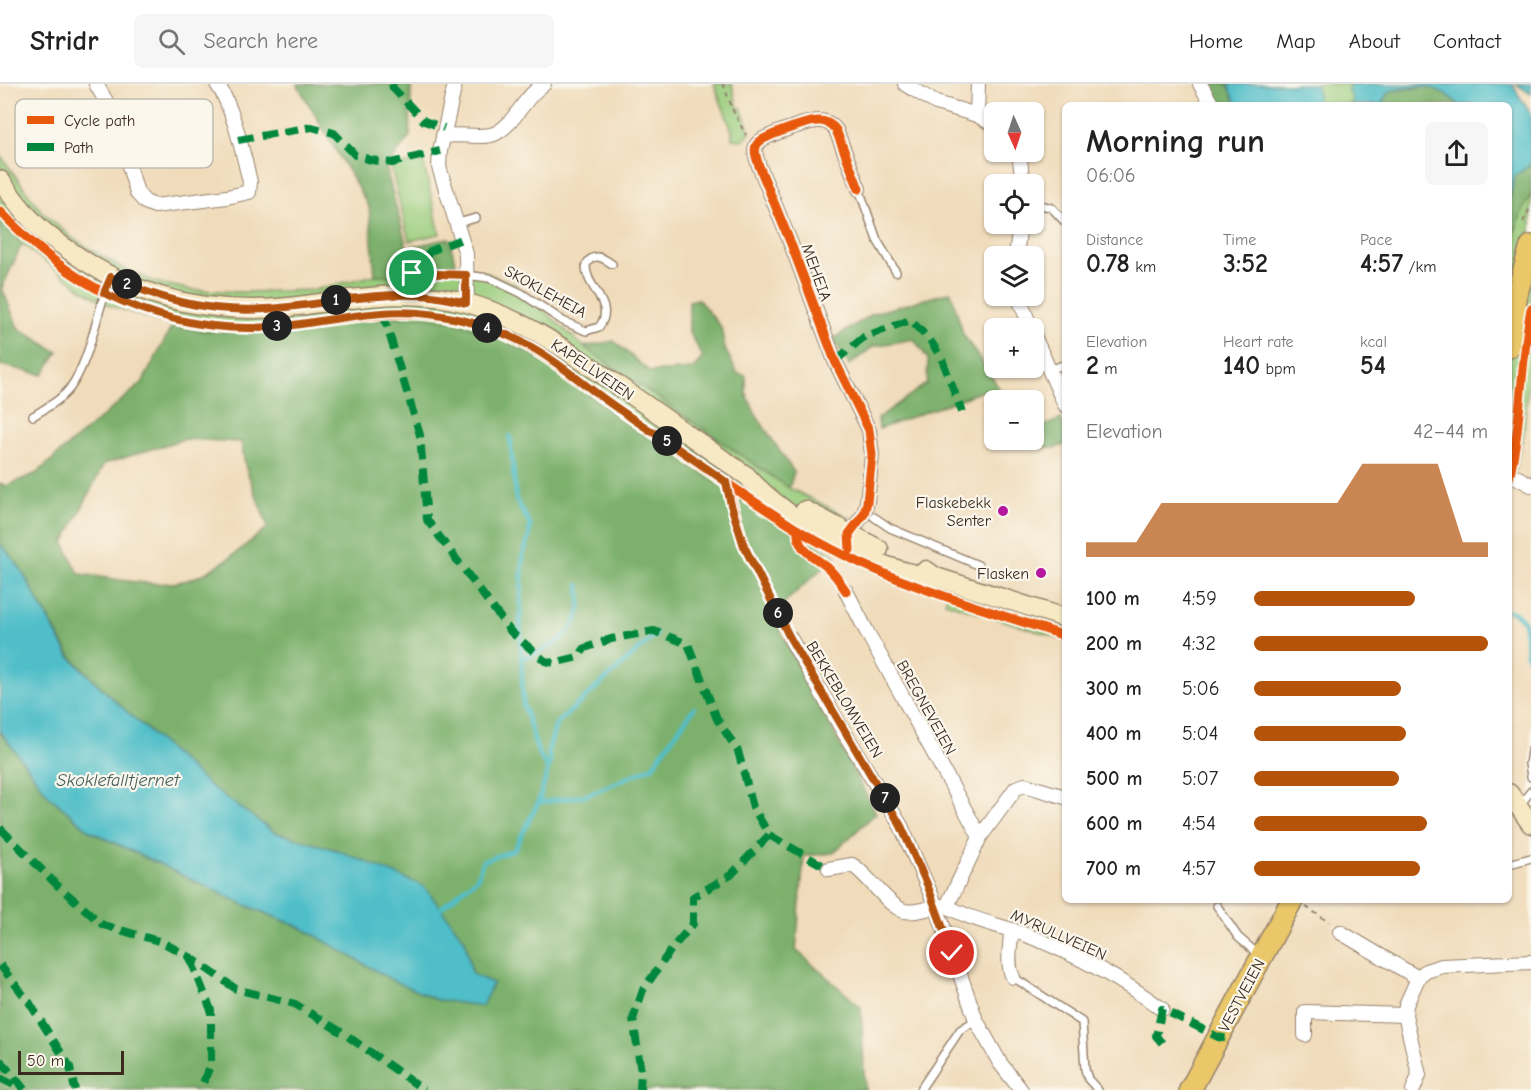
<!DOCTYPE html>
<meta charset="utf-8">
<style>
body{margin:0;font-family:"Comic Neue",sans-serif;background:#f6f6f6;color:#222;height:100vh;display:flex;flex-direction:column;font-size:22px;white-space:nowrap}
*{box-sizing:border-box;margin:0}
p{font-size:20px;color:#767676}
.icon{flex:none;width:33px;height:33px;fill:none;stroke:currentColor;stroke-width:2;stroke-linecap:round;stroke-linejoin:round}
.map{position:relative;flex:1;overflow:hidden}
.drawer{position:absolute;left:1062px;top:18px;width:450px;height:801px;display:flex;flex-direction:column;background:#fff;border-radius:9px;box-shadow:0 2px 4px #0004}
.drawer>*{flex:none}
.needle{width:39px;rotate:177deg}
.controls{position:absolute;left:984px;top:18px;display:grid;gap:12px}
.controls a{display:grid;place-items:center;width:60px;height:60px;border-radius:9px;background:#fff;box-shadow:0 2px 4px #0004;font-size:30px}
.scale{position:absolute;left:18px;bottom:15px;width:106px;box-sizing:border-box;padding-left:6px;border:3px solid #3b2a1e;border-top:0;font-size:16px;line-height:21px;white-space:nowrap;color:#3b2a1e;-webkit-text-stroke:4px #fbf7ec;paint-order:stroke}
.pin{position:absolute;display:grid;place-items:center;width:51px;height:51px;color:#fff;margin:-26px;border:3px solid #fff;border-radius:50%;box-shadow:0 2px 6px #0007}
.km{position:absolute;width:30px;height:30px;margin:-15px;border-radius:50%;background:#222;color:#fff;font-size:16px;line-height:30px;text-align:center}
.round{display:grid;place-items:center;flex:none;width:63px;height:63px;border-radius:9px;background:#f6f6f6}
.head{display:flex;align-items:center;justify-content:space-between;height:102px;padding:0 24px}
h1{font-size:33px;font-weight:700;line-height:45px}
.metrics{display:grid;grid-template-columns:repeat(3,1fr);gap:9px;height:102px;padding:6px 24px}
.metrics div{display:grid;align-content:center}
.metrics b{font-size:26px;font-weight:700}
.metrics small{font-size:16px;font-weight:400}
.metrics p{font-size:16px}
.chart{height:168px;padding:12px 24px}
.chart p{display:flex;justify-content:space-between}
.chart svg{width:100%;height:108px;margin-top:6px;fill:#b45309;opacity:.7}
ul{padding:0 24px;list-style:none;font-size:20px}
li{display:grid;grid-template-columns:96px 72px 1fr;align-items:center;height:45px}
li i{height:15px;border-radius:8px;background:#b45309}
header{display:flex;align-items:center;gap:36px;box-sizing:border-box;height:84px;padding:0 30px;background:#fff;border-bottom:2px solid #e0e0e0}
header strong{font-size:28px}
nav{display:flex;gap:33px;margin-inline-start:auto;font-size:21px}
.search{width:420px;height:54px;background:#f6f6f6;display:flex;align-items:center;gap:15px;box-sizing:border-box;padding:0 21px;border-radius:9px;color:#767676;font-size:22px}
.map>svg:first-child{display:block}
</style>
<header>
<strong>Stridr</strong>
<div class="search"><svg class="icon" aria-label="search" viewBox="0 0 24 24"><circle cx="10" cy="10" r="6"/><path d="M15 15l6 6"/></svg>Search here</div>
<nav><a>Home</a><a>Map</a><a>About</a><a>Contact</a></nav>
</header>
<div class="map">
<svg width="1531" height="1006" viewBox="0 0 1531 1006">
<rect width="100%" height="100%" fill="#fbf7ec"/>
<filter id="ink" filterUnits="userSpaceOnUse"><feTurbulence type="fractalNoise" baseFrequency=".0167" numOctaves="2"/><feDisplacementMap in="SourceGraphic" scale="12" xChannelSelector="R" yChannelSelector="G"/><feConvolveMatrix kernelMatrix="1 2 1 2 8 2 1 2 1" color-interpolation-filters="sRGB"/></filter>
<filter id="wash" filterUnits="userSpaceOnUse"><feTurbulence type="fractalNoise" baseFrequency=".008" numOctaves="4" result="noise"/><feDisplacementMap in="SourceGraphic" scale="24" xChannelSelector="R" yChannelSelector="G"/><feGaussianBlur stdDeviation="1.35" result="paint"/><feColorMatrix in="noise" values="0 0 0 0 0 0 0 0 0 0 0 0 0 0 0 0 0 1.4 0 .05"/><feComposite in="paint" operator="in"/></filter>
<g filter="url(#wash)">
<rect width="100%" height="100%" fill="#f0dbba"/>
<g fill="#9acc7c" stroke="#6a7b4d" stroke-width="1.5">
<path d="M714 0H732L738 25 741 24 750 48 743 56 732 55V47Z"/>
<path d="M1316 0H1351L1353 17 1350 21H1314L1318 12Z"/>
<path d="M0 71 42 128 75 156 124 185 155 198 192 206 243 208 314 206 375 191 415 193 457 186 484 188 516 201 584 263 789 404 850 434 815 460 740 415 617 332 534 271 340 237 248 249 192 246 172 242 109 221 83 206 22 160 0 139Z"/>
<path d="M423 77 440 150 409 157 391 83Z"/>
<path d="M1531 111V296L1528 300 1524 348 1509 408V165L1522 127Z"/>
<path d="M953 490 999 506 1065 523V556L945 518Z"/>
</g>
<g fill="#7bb06c" stroke="#5b6d45" stroke-width="1.5" fill-rule="evenodd">
<path d="M297 0H411L410 52 386 84 407 164 449 154 457 186 415 193 375 191 369 123Z"/>
<path d="M1204 0H1228L1237 21H1216Z"/>
<path d="M1435 2 1450 10 1459 21H1384L1382 18 1390 7Z"/>
<path d="M1531 80V111L1522 127 1509 165V116L1515 92Z"/>
<path d="M0 139 22 160 2 204 18 244 58 268 43 291 0 281Z"/>
<path d="M951 208 963 250 1007 316H998L991 304 879 345 878 334 927 299 928 275 914 255 874 262 849 281 833 255 874 229Z"/>
<path d="M698 215 721 243 725 265 737 289 746 292V309L756 331 794 388 789 404 584 263 614 257 650 288 693 285 703 273 689 248V217Z"/>
<path d="M422 232 457 238 485 248 534 271 617 332 740 415 836 472 772 530 876 729 833 769 804 772 796 866 861 923 865 1006H0V647L49 712 90 747 243 820 302 844 331 860 472 890 465 856 340 767 274 748 210 702 113 615 70 572 20 484 0 459V399L6 402 37 389 64 365 142 299 172 242C230 255 282 243 339 237 366 233 395 234 422 232ZM184 355 241 358 246 385 268 443C246 461 218 486 191 495 159 506 113 494 79 490L64 459 104 380Z"/>
<path d="M1061 335 1065 345V361L1055 364 1025 361 1022 356H1034V346Z"/>
</g>
<g fill="#50bec8" stroke="#467473" stroke-width="1.5">
<path d="M1228 0H1316L1318 12 1314 21H1237Z"/>
<path d="M1351 0H1531V10L1516 0 1513 2 1531 30V80L1515 92 1509 116V21H1459C1439 0 1419 0 1390 7L1382 18 1384 21H1350L1353 17 1351 11 1347 6Z"/>
<path d="M0 459 20 484 69 572 113 615 210 702 274 748 340 767 424 802 465 856 472 890 493 899 482 922 437 916 392 896 302 844 243 820 90 747 49 712 0 647Z"/>
</g>
<g fill="none" stroke-linecap="round" stroke-linejoin="round">
<g stroke="#50bec8" stroke-width="4.5">
<path d="M1509 527C1531 532 1525 555 1527 572"/>
<path d="M522 574C543 569 567 555 577 535 582 524 580 512 579 501"/>
<path d="M1530 581 1531 584"/>
<path d="M548 686 550 678 548 667 556 640 656 550"/>
<path d="M538 719 587 711 652 683 694 624"/>
<path d="M441 824 477 794 483 777 514 766 538 719 548 686 538 668 523 620 520 538 523 471 529 454 530 440 516 416 510 352"/>
</g>
</g>
</g>
<g filter="url(#ink)">
<g fill="none" stroke-linecap="round" stroke-linejoin="round">
<g stroke="#96826c" stroke-width="10">
<g id="service">
<path d="M859 105 877 156 896 188"/>
<path d="M1034 119 1052 124 1065 138"/>
<path d="M458 139 476 134"/>
<path d="M412 189H450L489 194 521 209 563 237 586 247 599 243C617 220 585 204 586 181 593 168 602 173 612 180"/>
<path d="M1048 287 1065 280"/>
<path d="M33 332C46 324 61 316 70 304 92 273 96 227 111 193"/>
<path d="M874 433 890 444 978 481"/>
<path d="M1531 667 1529 680 1531 693"/>
<path d="M1519 722 1531 707"/>
<path d="M1509 780 1531 774"/>
<path d="M1217 822 1238 853 1259 871"/>
<path d="M1013 893 1082 938 1085 985 1088 995 1098 1006"/>
<path d="M920 1006 960 946 976 936"/>
</g>
</g>
<g stroke="#96826c" stroke-width="16">
<g id="minor">
<path d="M96 0 114 31 137 109 145 118 155 122 227 113 249 108 250 98C243 70 233 22 217 0"/>
<path d="M455 0 440 67 439 83 466 170 467 219"/>
<path d="M905 0 936 19 977 31 994 41"/>
<path d="M1200 0 1212 21"/>
<path d="M977 31 978 0"/>
<path d="M443 52C459 49 482 55 494 50 514 42 524 12 544 0"/>
<path d="M1017 68 1020 76 1023 100"/>
<path d="M1016 172 1020 140"/>
<path d="M1018 212 1031 244"/>
<path d="M1034 252 1065 321"/>
<path d="M1509 389 1531 401"/>
<path d="M850 457 849 450 864 430 867 418 872 371 869 346 835 277 791 160 759 82C757 75 752 65 758 59 764 52 810 36 820 37 827 37 832 41 836 46L859 105"/>
<path d="M846 507 867 548 980 753"/>
<path d="M790 554 842 645 901 742 936 822 976 936 1000 979 1021 1006"/>
<path d="M829 785 852 781C868 790 889 824 905 827 918 830 933 821 947 822 970 836 1003 842 1029 852 1075 870 1121 895 1162 925"/>
<path d="M947 822 980 753 1016 704 1025 701 1065 713"/>
<path d="M1011 846C1011 860 1006 881 1013 893"/>
<path d="M1340 848 1418 894"/>
<path d="M1305 951V928L1405 931"/>
<path d="M1413 1006 1419 991 1405 931 1406 921 1418 894 1426 887 1442 882 1531 878"/>
</g>
</g>
<g stroke="#96826c" stroke-width="21">
<g id="secondary">
<path d="M0 96C9 108 18 121 28 132 41 147 57 158 73 169 142 218 222 233 305 221 359 214 413 204 467 219 522 234 567 266 613 298 658 329 702 361 747 392 784 435 878 490 936 493"/>
<path d="M805 426 879 465"/>
<path d="M926 486 936 493 1065 534"/>
<path d="M1509 709 1531 740"/>
</g>
</g>
<g stroke="#96826c" stroke-width="24">
<g id="primary">
<path d="M1509 263 1517 209 1531 162"/>
<path d="M1190 1006 1292 816"/>
</g>
</g>
<g stroke="#96826c" stroke-width="2" stroke-dasharray="4.5 4.5" stroke-linecap="butt">
<path d="M723 0 734 29 746 51"/>
<path d="M1523 138 1531 122"/>
<path d="M1306 823 1329 838"/>
</g>
<use href="#service" stroke="#fff" stroke-width="7"/>
<use href="#minor" stroke="#fff" stroke-width="14"/>
<use href="#secondary" stroke="#f7e9c3" stroke-width="18"/>
<use href="#primary" stroke="#eac769" stroke-width="21"/>
<g stroke="#00873e" stroke-width="8" stroke-dasharray="15 8" stroke-linecap="butt">
<path d="M392 0 393 4 424 37 444 44"/>
<path d="M238 56 312 43 334 49 355 71 371 76 392 79 440 67"/>
<path d="M412 189 430 167 462 155"/>
<path d="M383 229 420 351 427 436 511 548 545 577 554 579 578 573 585 564 611 555 654 547 688 560 717 635 738 667 753 723 769 751 731 791 693 813V840L673 863 643 906 633 935 641 988 640 1006"/>
<path d="M835 277 864 253 910 236 930 256 942 275 962 328"/>
<path d="M0 744 57 801 103 841 162 858 190 873 236 905 295 920 346 951 424 1006"/>
<path d="M769 751 829 785"/>
<path d="M190 874 211 926V980L200 1006"/>
<path d="M0 881 29 918 70 983 75 1006"/>
<path d="M1162 959 1156 952 1162 925 1218 953 1229 955"/>
<path d="M0 976 25 1006"/>
<path d="M0 994 22 1005"/>
</g>
<g stroke="#fbf7ec" stroke-width="13">
<g id="cycleway">
<path d="M0 127C78 211 176 257 292 241 354 233 413 221 475 240 534 257 568 291 617 324 676 365 735 406 795 444 878 496 973 521 1065 552"/>
<path d="M1509 394C1522 339 1520 281 1531 225"/>
<path d="M726 398 744 462 790 554"/>
<path d="M798 446C796 466 814 472 827 483 835 490 840 498 846 507"/>
<path d="M850 466 849 450 864 430 867 418 872 371 869 346 835 277 791 160 759 82C757 75 752 65 758 59 764 52 810 36 820 37 827 37 832 41 836 46L859 105"/>
</g>
</g>
<use href="#cycleway" stroke="#e8590c" stroke-width="9"/>
</g>
</g>
<g fill="none" stroke-linecap="round" stroke-linejoin="round" filter="url(#ink)">
<g stroke="#fff" stroke-width="12">
<path id="route" d="M412 189 466 191V219C450 215 434 211 417 211 366 209 317 222 266 225 213 229 160 216 111 193L104 209C163 238 228 250 293 241 338 235 384 224 429 230 461 234 495 244 524 259 557 276 586 303 617 324 653 349 690 372 726 398L731 421 744 462 790 554 901 742 927 800 952 869"/>
</g>
<use href="#route" stroke="#b45309" stroke-width="8"/>
</g>
<g fill="#b5179e" stroke="#fbf7ec" stroke-width="2">
<circle cx="1003" cy="427" r="6"/>
<circle cx="1041" cy="489" r="6"/>
</g>
<g text-anchor="middle" stroke-width="4.5" stroke-linejoin="round" paint-order="stroke">
<g font-size="16" fill="#3b2a1e" stroke="#fbf7ec">
<text transform="translate(817 188) rotate(70)" y="6">MEHEIA</text>
<text transform="translate(546 207) rotate(29)" y="6">SKOKLEHEIA</text>
<text transform="translate(593 285) rotate(34)" y="6">KAPELLVEIEN</text>
<text transform="translate(845 615) rotate(59)" y="6">BEKKEBLOMVEIEN</text>
<text transform="translate(927 623) rotate(61)" y="6">BREGNEVEIEN</text>
<text transform="translate(1059 850) rotate(24)" y="6">MYRULLVEIEN</text>
<text transform="translate(1241 911) rotate(-62)" y="6">VESTVEIEN</text>
</g>
<g font-size="16" fill="#3b2a1e" stroke="#fbf7ec" text-anchor="end">
<text x="991" y="424">Flaskebekk<tspan x="991" dy="18">Senter</tspan></text>
<text x="1029" y="495">Flasken</text>
</g>
<g font-size="18" font-style="italic" fill="#425e5a" stroke="#fbf7ec">
<text x="118" y="702">Skoklefalltjernet</text>
</g>
</g>
<rect x="15" y="15" width="198" height="69" rx="9" fill="#fbf7ec" stroke="#c1baae" stroke-width="1.5"/>
<rect x="27" y="32" width="27" height="8" fill="#e8590c"/>
<rect x="27" y="59" width="27" height="8" fill="#00873e"/>
<g font-size="16" fill="#3b2a1e">
<text x="64" y="42">Cycle path</text>
<text x="64" y="69">Path</text>
</g>
</svg>
<div class="controls">
<a><svg class="needle" viewBox="-14 -14 28 28"><path d="M0-13l5 13h-10z" fill="#e53935"/><path d="M0 13l5-13h-10z" fill="#767676"/></svg></a>
<a><svg class="icon" aria-label="locate" viewBox="0 0 24 24"><circle cx="12" cy="12" r="6"/><path d="M12 2v4M12 18v4M2 12h4M18 12h4"/></svg></a>
<a><svg class="icon" aria-label="layers" viewBox="0 0 24 24"><path d="M12 4l9 5-9 5-9-5zM3 14l9 5 9-5"/></svg></a>
<a>+</a>
<a>−</a>
</div>
<div class="scale">50 m</div>
<div class="pin" style="left:412px;top:189px;background:#1e9e55"><svg class="icon" aria-label="arrive" viewBox="0 0 24 24"><path d="M6 21V4h12l-3 4 3 4H6"/></svg></div>
<div class="pin" style="left:952px;top:869px;background:#d93025"><svg class="icon" aria-label="check" viewBox="0 0 24 24"><path d="M5 12l5 5 9-10"/></svg></div>
<b class="km" style="left:336px;top:216px">1</b>
<b class="km" style="left:127px;top:200px">2</b>
<b class="km" style="left:277px;top:242px">3</b>
<b class="km" style="left:487px;top:244px">4</b>
<b class="km" style="left:667px;top:357px">5</b>
<b class="km" style="left:778px;top:529px">6</b>
<b class="km" style="left:885px;top:714px">7</b>
<section class="drawer">
<div class="head"><div><h1>Morning run</h1><p>06:06</p></div><a class="round"><svg class="icon" aria-label="share" viewBox="0 0 24 24"><path d="M12 15V3M7 8l5-5 5 5M5 13v7h14v-7"/></svg></a></div>
<div class="metrics">
<div><p>Distance</p><b>0.78<small> km</small></b></div>
<div><p>Time</p><b>3:52</b></div>
<div><p>Pace</p><b>4:57<small> /km</small></b></div>
</div>
<div class="metrics">
<div><p>Elevation</p><b>2<small> m</small></b></div>
<div><p>Heart rate</p><b>140<small> bpm</small></b></div>
<div><p>kcal</p><b>54</b></div>
</div>
<div class="chart"><p><span>Elevation</span>42–44 m</p>
<svg viewBox="0 0 160 44" preserveAspectRatio="none"><path d="M0 44V38L10 38L20 38L30 22L40 22L50 22L60 22L70 22L80 22L90 22L100 22L110 6L120 6L130 6L140 6L150 38L160 38V44z"/></svg>
</div>
<ul>
<li><b>100 m</b>4:59<i style="width:69%"></i></li>
<li><b>200 m</b>4:32<i style="width:100%"></i></li>
<li><b>300 m</b>5:06<i style="width:63%"></i></li>
<li><b>400 m</b>5:04<i style="width:65%"></i></li>
<li><b>500 m</b>5:07<i style="width:62%"></i></li>
<li><b>600 m</b>4:54<i style="width:74%"></i></li>
<li><b>700 m</b>4:57<i style="width:71%"></i></li>
</ul>
</section>
</div>
